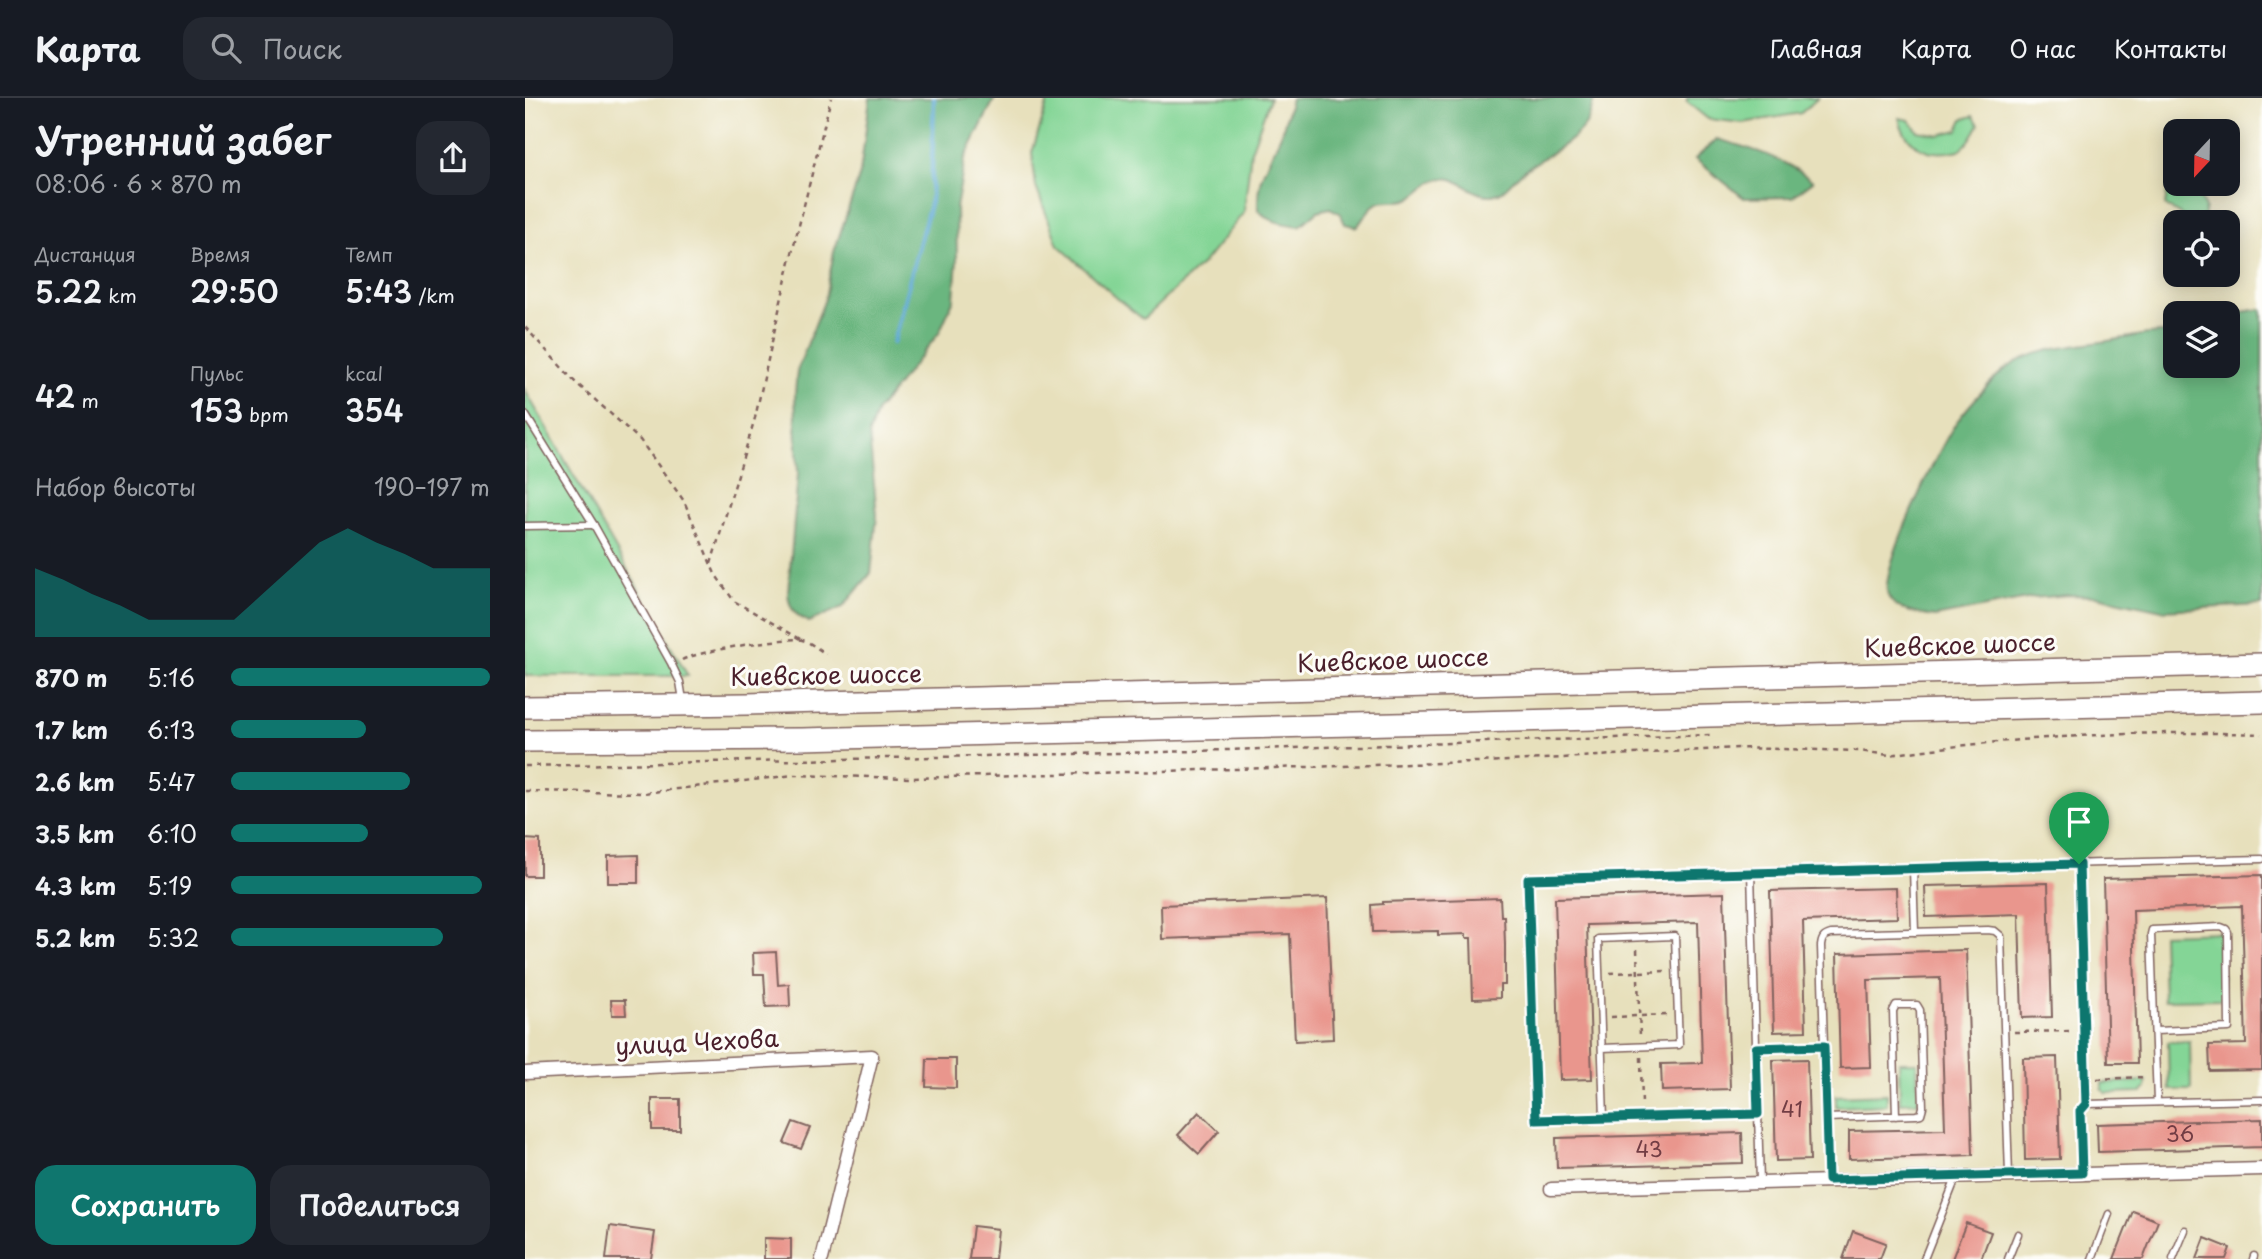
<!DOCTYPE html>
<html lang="ru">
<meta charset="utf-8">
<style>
body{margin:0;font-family:"Playpen Sans",sans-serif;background:#242831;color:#f1f3f6;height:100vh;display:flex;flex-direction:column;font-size:26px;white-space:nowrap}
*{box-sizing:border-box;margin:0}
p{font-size:23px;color:#9ea1a6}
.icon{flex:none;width:38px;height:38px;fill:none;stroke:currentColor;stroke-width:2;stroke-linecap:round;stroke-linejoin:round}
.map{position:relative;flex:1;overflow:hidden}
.details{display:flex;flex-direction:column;background:#171b24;width:525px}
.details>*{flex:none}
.needle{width:46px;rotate:202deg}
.tools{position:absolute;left:1638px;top:21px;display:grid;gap:14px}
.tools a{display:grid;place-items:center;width:77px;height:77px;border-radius:14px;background:#171b24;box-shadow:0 4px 18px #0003;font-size:35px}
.pin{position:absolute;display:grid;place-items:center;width:60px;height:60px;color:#fff;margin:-72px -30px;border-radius:50% 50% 50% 0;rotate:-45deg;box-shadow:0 0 7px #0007}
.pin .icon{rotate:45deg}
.round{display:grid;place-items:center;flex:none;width:74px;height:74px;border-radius:21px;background:#242831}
.summary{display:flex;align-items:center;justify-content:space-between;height:119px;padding:0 35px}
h1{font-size:38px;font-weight:600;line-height:52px}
.metrics{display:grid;grid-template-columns:repeat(3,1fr);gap:10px;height:119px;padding:7px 35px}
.metrics div{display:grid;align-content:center}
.metrics b{font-size:30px;font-weight:600}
.metrics small{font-size:19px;font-weight:400}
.metrics p{font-size:19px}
.chart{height:196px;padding:14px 35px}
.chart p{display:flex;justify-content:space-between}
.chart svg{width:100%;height:126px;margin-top:7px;fill:#0f766e;opacity:.7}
.primary-button{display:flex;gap:14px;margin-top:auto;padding:14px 35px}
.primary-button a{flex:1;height:80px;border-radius:21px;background:#0f766e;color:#fff;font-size:28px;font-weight:600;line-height:80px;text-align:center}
.primary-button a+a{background:#242831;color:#f1f3f6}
ul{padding:0 35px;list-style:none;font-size:23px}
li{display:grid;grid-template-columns:112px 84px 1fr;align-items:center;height:52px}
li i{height:18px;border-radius:9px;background:#0f766e}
header{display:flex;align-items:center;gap:42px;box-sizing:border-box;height:98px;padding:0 35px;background:#171b24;border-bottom:2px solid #363941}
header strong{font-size:33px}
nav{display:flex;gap:38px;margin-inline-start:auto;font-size:24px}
.search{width:490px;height:63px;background:#242831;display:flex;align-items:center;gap:18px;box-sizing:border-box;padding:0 24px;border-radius:21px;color:#9ea1a6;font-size:26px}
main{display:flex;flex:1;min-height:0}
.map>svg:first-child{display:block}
</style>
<header>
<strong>Карта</strong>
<div class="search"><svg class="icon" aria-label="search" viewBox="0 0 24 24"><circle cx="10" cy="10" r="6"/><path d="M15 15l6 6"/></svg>Поиск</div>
<nav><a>Главная</a><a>Карта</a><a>О нас</a><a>Контакты</a></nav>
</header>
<main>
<section class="details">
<div class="summary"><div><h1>Утренний забег</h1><p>08:06 · 6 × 870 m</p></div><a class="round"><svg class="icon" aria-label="share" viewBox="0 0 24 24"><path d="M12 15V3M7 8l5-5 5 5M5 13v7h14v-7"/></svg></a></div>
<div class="metrics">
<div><p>Дистанция</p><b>5.22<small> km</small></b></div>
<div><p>Время</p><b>29:50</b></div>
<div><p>Темп</p><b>5:43<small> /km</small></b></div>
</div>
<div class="metrics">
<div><b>42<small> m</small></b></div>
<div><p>Пульс</p><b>153<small> bpm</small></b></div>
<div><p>kcal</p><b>354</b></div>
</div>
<div class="chart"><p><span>Набор высоты</span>190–197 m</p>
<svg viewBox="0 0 160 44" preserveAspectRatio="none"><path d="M0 44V20L10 24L20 29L30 33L40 38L50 38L60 38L70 38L80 29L90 20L100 11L110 6L120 11L130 15L140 20L150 20L160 20V44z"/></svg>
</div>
<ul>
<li><b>870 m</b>5:16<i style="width:100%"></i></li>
<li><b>1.7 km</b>6:13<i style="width:52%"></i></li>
<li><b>2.6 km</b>5:47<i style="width:69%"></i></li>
<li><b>3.5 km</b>6:10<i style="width:53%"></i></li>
<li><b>4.3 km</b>5:19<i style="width:97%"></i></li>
<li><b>5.2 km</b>5:32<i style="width:82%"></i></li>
</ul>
<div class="primary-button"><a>Сохранить</a><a>Поделиться</a></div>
</section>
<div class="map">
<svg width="1737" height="1161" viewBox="0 0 1737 1161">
<rect width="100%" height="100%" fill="#fdfcf7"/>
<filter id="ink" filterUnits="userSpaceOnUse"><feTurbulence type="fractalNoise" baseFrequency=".0143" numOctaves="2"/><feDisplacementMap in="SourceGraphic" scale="14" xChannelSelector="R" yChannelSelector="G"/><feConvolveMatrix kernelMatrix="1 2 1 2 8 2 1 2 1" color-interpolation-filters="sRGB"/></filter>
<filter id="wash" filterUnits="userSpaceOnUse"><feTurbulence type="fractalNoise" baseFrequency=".00686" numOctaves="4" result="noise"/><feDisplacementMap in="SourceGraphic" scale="28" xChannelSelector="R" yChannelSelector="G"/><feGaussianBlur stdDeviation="1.57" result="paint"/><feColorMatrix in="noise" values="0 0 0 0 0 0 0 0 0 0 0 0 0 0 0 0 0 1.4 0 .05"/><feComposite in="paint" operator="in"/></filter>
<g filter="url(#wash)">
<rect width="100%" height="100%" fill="#e7e0bc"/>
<g fill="#84d596" stroke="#677a60" stroke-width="2">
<path d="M524 0H745L726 53 719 114 679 164 618 221 594 202 533 147 511 89 507 55Z"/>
<path d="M1162 0H1293L1276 15 1218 25 1183 21 1162 4Z"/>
<path d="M1448 18 1454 26C1449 35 1443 47 1434 52 1432 53 1425 53 1423 54 1398 57 1379 44 1374 20L1384 22 1393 33 1415 37 1433 32 1438 21Z"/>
<path d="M1650 83V86H1669L1680 110 1677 124 1662 121 1640 107 1643 88Z"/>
<path d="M0 292 163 578H0Z"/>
<path d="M1696 834 1698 901 1639 902 1637 836Z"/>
<path d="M1665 943 1666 992H1644L1643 944Z"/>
<path d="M1374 964H1392L1393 1004 1375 1005Z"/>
<path d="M1621 983V990L1617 994 1581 995 1577 991V985Z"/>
<path d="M1362 996V1007L1311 1009V998Z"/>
</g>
<g fill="#6bb67f" stroke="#5a6a55" stroke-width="2">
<path d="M345 0H470L440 60 431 110 432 162 429 201 414 235 352 313 344 335 352 417 346 475 318 509 284 524C269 517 264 510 263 494L273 376 270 296 272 273 300 201 309 154 335 76Z"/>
<path d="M766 0H1069V1C1067 9 1065 20 1061 26 1044 49 1017 58 996 75 986 83 980 96 966 97 951 98 940 85 926 81 907 76 899 94 884 101 872 106 859 99 848 108 842 113 837 123 832 129L820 126 815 115 805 110 793 113 775 128C758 126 746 125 733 112 732 77 740 73 753 43 760 30 762 14 766 0Z"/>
<path d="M1192 41C1231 52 1256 59 1288 83L1267 99 1219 100 1170 61Z"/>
<path d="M1737 211V507L1637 512 1572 498 1544 497 1507 500 1410 519C1396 517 1369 513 1363 498 1353 473 1416 345 1433 322 1443 309 1472 275 1485 268 1514 249 1548 249 1582 243 1608 239 1623 234 1650 235V268H1703V216Z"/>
</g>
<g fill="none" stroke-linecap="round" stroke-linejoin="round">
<path stroke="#5ca8d5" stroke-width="4.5" d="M368 245 406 102 409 0"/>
</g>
<g id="blocks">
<g fill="#e9968d">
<path d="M0 741 15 742V778H0Z"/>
<path d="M113 757V785H83V758Z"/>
<path d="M1737 777V972L1685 973 1684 947 1721 946 1717 808 1608 812 1612 965H1583L1578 781Z"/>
<path d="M1523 785 1527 919 1497 920 1494 816 1401 819 1400 788Z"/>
<path d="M1371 790 1372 820 1278 823 1281 933 1249 934 1245 793Z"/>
<path d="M1199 795 1205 991 1137 993 1136 966 1177 965 1173 824 1062 827 1067 981 1035 982 1030 800Z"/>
<path d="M802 800 808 941 770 943 765 836 637 841 636 807Z"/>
<path d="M975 800 976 818H979L980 847V887H975V900L948 901 946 840H941V836L913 837V833L848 834 847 807 858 806V804Z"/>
<path d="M1441 852 1448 1057 1324 1061V1033L1420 1031 1415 880 1343 882 1346 969 1315 970 1312 856Z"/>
<path d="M251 854 253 887 264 886 265 908 241 909 239 876H229L228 855Z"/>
<path d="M86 902H100L101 917H87Z"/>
<path d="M1532 959 1535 1061 1500 1062 1498 960Z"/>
<path d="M402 961H431V990L401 989Z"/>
<path d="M1282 961 1285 1062 1251 1063 1248 962Z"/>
<rect x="127" y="1001" width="28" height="31"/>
<path d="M674 1014 694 1033 674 1056 653 1037Z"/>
<path d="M1737 1021V1049L1573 1054 1572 1026Z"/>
<path d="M268 1024 285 1030 276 1051 259 1045Z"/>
<path d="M1217 1035 1218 1065 1032 1070 1031 1040Z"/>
<path d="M1608 1113 1633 1123 1618 1161H1589Z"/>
<path d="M1441 1125 1466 1134 1456 1161H1427Z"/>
<path d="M85 1128 130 1134 126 1161H81Z"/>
<path d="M448 1128 473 1131 470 1161H444Z"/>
<path d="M1328 1133 1361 1145 1355 1161H1318Z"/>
<path d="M239 1140 266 1141V1161H239Z"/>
<path d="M1680 1140 1705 1150 1701 1161H1672Z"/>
</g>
</g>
</g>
<g filter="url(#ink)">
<use href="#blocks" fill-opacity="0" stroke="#81635e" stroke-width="2"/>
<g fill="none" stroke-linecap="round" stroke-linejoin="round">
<g stroke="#81635e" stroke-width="9">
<g id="service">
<path d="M0 316 69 427 146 565 155 584 158 602"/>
<path d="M0 428 69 427"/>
<path d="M1554 766 1561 1006"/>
<path d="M1388 771 1390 834"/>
<path d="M1226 774 1003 781 1011 1022 1233 1016"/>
<path d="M1630 933 1704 930 1703 834 1701 831 1696 829 1627 832 1626 836 1632 1004"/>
<path d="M1077 950 1154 947 1150 838 1073 841C1075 901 1077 960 1079 1020"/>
<path d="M1301 1020 1391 1017 1396 1016 1398 1009 1395 912 1392 907H1371L1368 913 1371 1018"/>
<path d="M1557 1075 1555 1013 1561 1006 1737 1002"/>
<path d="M1303 1082 1296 848C1297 840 1299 838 1306 836L1463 832 1470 833 1476 838 1484 1077"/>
<path d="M1235 1084 1226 774 1737 761"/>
<path d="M1399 1161 1431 1080"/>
<path d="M1483 1161 1493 1136"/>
<path d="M1567 1161 1584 1116"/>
<path d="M1648 1161 1660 1132"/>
<path d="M1728 1161 1729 1158"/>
</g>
</g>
<g stroke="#81635e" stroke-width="15">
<g id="minor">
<path d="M0 975 347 958 297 1161"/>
<path d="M1026 1091 1737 1071"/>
</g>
</g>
<g stroke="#81635e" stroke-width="24">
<g id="trunk">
<path d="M0 609 222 606 1737 566"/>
<path d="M0 643 277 641 1737 604"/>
</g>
</g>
<g stroke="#81635e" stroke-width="2.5" stroke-dasharray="5 5" stroke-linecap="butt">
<path d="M0 229 49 283 115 342 159 403 190 476 209 503 277 542"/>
<path d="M186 466 230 320 265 163 306 0"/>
<path d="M157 562C170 554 262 538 277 542 285 544 294 552 301 556"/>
<path d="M0 668 637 654 1186 637"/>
<path d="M0 693 119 695 269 677 387 680 782 669 984 663 1213 650 1334 653 1364 657C1486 639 1613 632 1737 636"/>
<path d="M1112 851 1115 939"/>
<path d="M1085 875 1141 873"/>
<path d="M1086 919 1142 917"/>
<path d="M1489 934 1549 933"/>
<path d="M1241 950 1291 948"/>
<path d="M1116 959 1117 1009"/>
<path d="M1572 981 1621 979"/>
</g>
<use href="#service" stroke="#fff" stroke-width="6"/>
<use href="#minor" stroke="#fff" stroke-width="12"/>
<use href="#trunk" stroke="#fff" stroke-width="21"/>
</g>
</g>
<g fill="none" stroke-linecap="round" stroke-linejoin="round" filter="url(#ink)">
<g stroke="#fff" stroke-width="14">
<path id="route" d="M1554 766 1561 1006 1555 1013 1557 1075 1303 1082 1299 948 1231 950 1233 1016 1011 1022 1003 781Z"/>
</g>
<use href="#route" stroke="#0f766e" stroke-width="9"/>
</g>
<g text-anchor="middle" stroke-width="6" stroke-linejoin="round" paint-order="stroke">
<g font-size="21" fill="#723d44">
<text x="1267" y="1019">41</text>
<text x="1655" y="1044">36</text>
<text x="1124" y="1059">43</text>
</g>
<g font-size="24" fill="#4a1f2b" stroke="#fdfcf7">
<text transform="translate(1435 548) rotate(-2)" y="8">Киевское шоссе</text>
<text transform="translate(868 563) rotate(-2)" y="8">Киевское шоссе</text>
<text transform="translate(301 578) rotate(-1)" y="8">Киевское шоссе</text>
<text transform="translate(172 945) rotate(-3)" y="8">улица Чехова</text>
</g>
</g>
</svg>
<div class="tools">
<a><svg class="needle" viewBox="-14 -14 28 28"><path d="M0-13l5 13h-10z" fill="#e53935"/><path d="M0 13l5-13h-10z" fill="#9ea1a6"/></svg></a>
<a><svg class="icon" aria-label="locate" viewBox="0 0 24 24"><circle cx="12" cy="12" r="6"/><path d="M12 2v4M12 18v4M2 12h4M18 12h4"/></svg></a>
<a><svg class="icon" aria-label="layers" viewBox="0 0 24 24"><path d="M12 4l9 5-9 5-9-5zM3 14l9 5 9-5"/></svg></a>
</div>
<div class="pin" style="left:1554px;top:766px;background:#1e9e55"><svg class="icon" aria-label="arrive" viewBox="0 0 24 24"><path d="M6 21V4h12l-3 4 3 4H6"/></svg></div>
</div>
</main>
